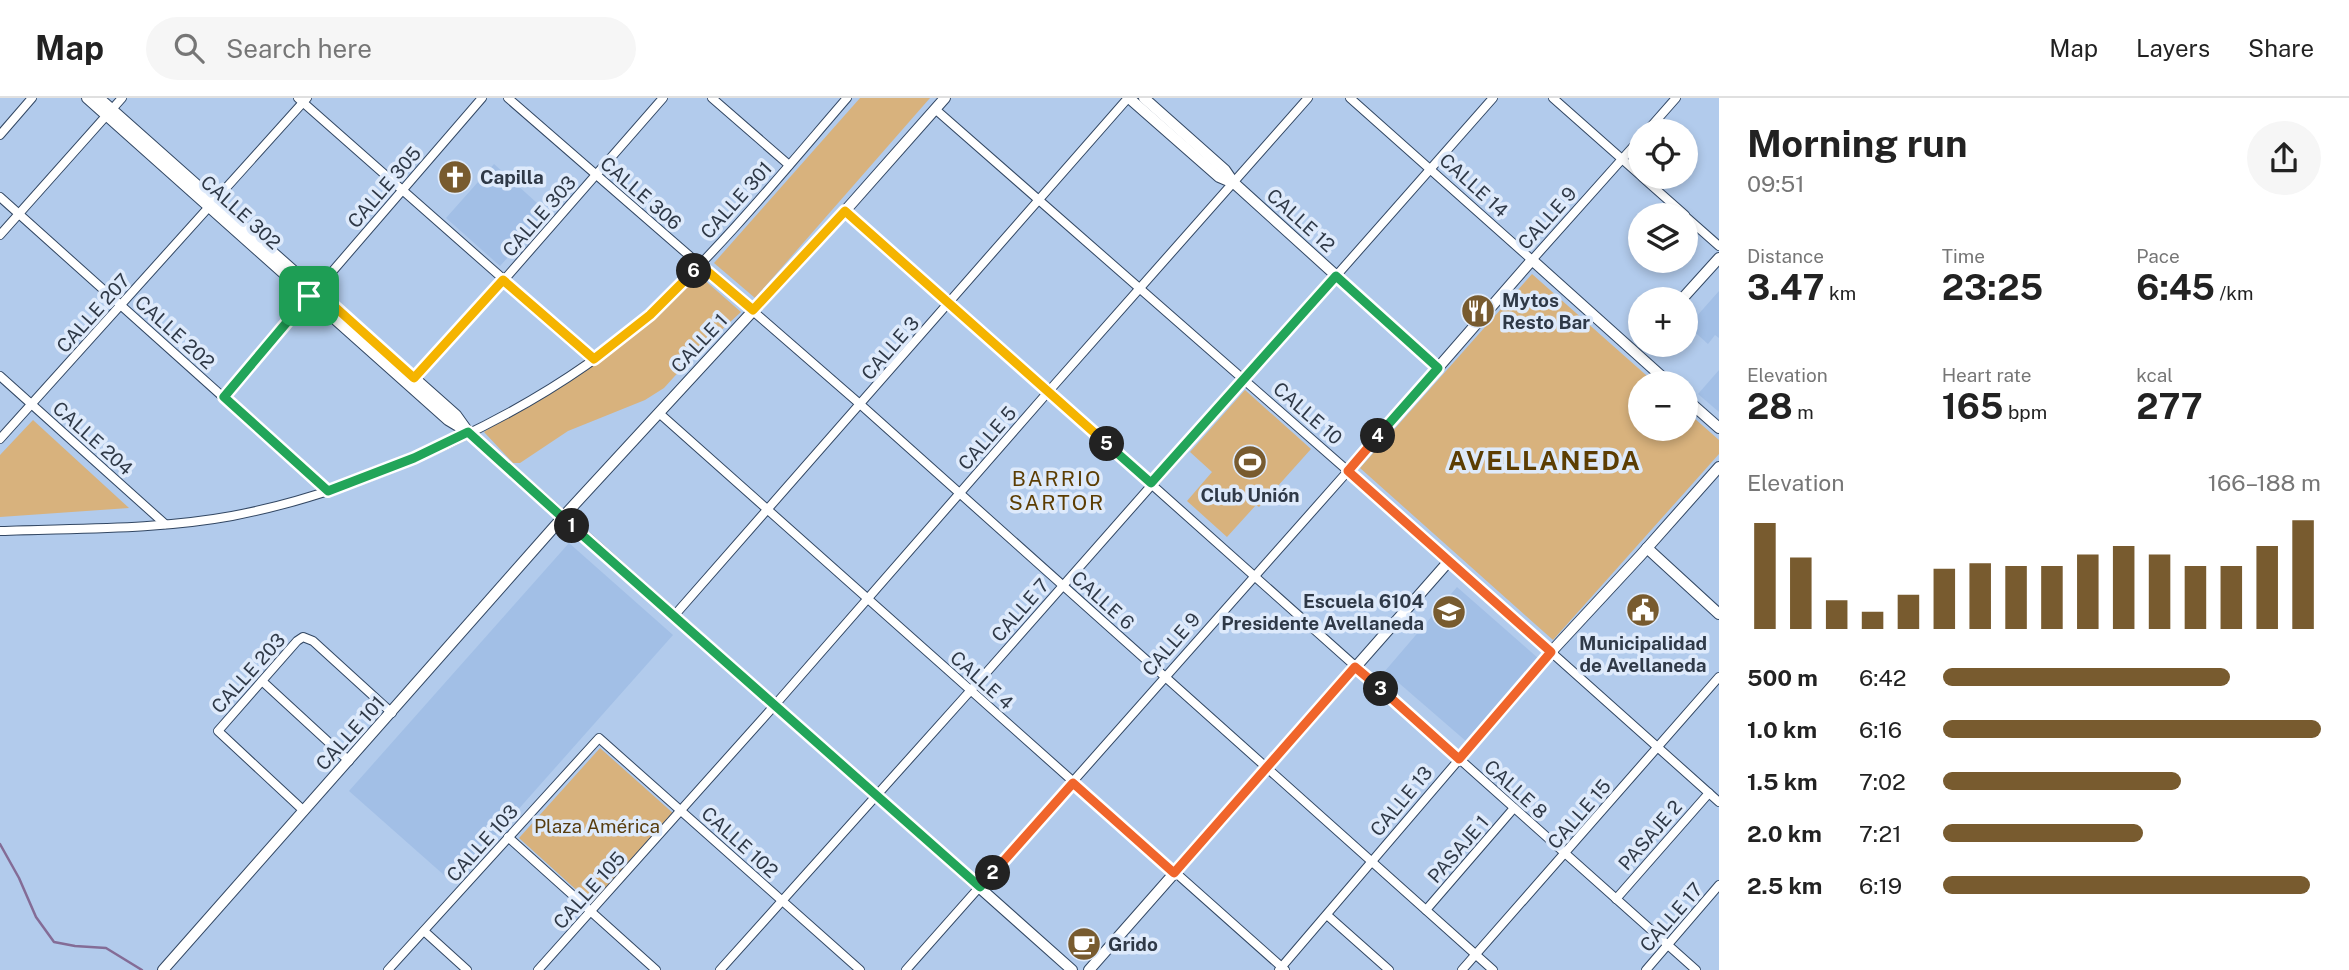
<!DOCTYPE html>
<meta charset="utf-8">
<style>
body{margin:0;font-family:"Public Sans",sans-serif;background:#f6f6f6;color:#222;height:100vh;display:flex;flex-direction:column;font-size:26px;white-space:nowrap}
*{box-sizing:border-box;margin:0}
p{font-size:23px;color:#767676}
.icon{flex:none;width:38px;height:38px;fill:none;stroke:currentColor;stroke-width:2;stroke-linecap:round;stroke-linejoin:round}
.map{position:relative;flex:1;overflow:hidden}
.side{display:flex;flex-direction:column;background:#fff;width:630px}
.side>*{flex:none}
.fabs{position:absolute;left:1628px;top:21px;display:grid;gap:14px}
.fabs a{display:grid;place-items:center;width:70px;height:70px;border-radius:50%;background:#fff;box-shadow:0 4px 10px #0003;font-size:35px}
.pin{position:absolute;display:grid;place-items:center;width:60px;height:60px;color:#fff;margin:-30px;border-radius:14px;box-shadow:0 4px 10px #0006}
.km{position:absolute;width:35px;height:35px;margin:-18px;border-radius:50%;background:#222;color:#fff;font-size:19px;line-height:35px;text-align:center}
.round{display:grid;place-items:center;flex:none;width:74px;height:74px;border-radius:37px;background:#f6f6f6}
.summary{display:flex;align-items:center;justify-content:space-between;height:119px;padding:0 28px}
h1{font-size:38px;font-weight:700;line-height:52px}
.stats{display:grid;grid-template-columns:repeat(3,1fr);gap:10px;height:119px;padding:7px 28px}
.stats div{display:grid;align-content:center}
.stats b{font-size:35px;font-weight:700}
.stats small{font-size:19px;font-weight:400}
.stats p{font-size:19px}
.chart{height:196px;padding:14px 28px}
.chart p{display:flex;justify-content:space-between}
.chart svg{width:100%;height:126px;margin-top:7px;stroke:#785b2f;stroke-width:6}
ul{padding:0 28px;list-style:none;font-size:23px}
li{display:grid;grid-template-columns:112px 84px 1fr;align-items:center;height:52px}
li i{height:18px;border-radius:9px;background:#785b2f}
header{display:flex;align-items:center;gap:42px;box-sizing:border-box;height:98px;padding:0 35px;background:#fff;border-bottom:2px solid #e0e0e0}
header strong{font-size:33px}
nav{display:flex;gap:38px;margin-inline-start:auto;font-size:24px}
.search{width:490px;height:63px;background:#f6f6f6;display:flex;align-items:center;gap:18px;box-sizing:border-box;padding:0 24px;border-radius:38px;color:#767676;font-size:26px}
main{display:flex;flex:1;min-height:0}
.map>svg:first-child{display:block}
</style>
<header>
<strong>Map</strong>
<div class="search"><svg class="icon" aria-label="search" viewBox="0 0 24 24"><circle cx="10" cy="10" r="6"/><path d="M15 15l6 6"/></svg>Search here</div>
<nav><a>Map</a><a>Layers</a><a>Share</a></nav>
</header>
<main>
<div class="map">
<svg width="1719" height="872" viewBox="0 0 1719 872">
<rect width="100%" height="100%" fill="#b2cbec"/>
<g fill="#a2bfe6">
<path d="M494 66 548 115 500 168 446 120Z"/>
<path d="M1719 193V240L1715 237 1708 246 1688 228Z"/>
<path d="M1719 272V314L1698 296Z"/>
<path d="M569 445 673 537 453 785 349 693Z"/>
<path d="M1457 489 1539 561 1467 644 1385 573Z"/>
</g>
<g fill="#d8b27d">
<path d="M860 0H930L755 200 714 165Z"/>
<path d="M1532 176 1655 285H1640V331H1685V312L1719 342V356L1553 542 1360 370Z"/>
<path d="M701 179 741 214 693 258 664 290 645 302 568 333 520 365H513L484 334Z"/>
<path d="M1245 292 1311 351 1259 409 1256 407 1227 439 1187 403 1212 374 1190 354Z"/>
<path d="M33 322 129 410 0 419V357Z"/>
<path d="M600 650 674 716 593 807 519 740Z"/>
</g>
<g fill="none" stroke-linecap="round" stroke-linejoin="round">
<path stroke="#846c96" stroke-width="2.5" d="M0 746 19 780 36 819 54 844 75 848 106 850 142 872"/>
<g stroke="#324763" stroke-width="10">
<g id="minor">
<path d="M298 0 594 261"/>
<path d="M508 0 861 307 1493 872"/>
<path d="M712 0 789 67"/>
<path d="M1350 0 1532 162 1640 41"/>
<path d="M1553 0 1640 77"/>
<path d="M1647 33 1676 0"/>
<path d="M0 37 32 0"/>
<path d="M1642 79 1685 117"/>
<path d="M0 99 328 393"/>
<path d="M845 113 1696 872"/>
<path d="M1685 118 1719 148"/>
<path d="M0 137 122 0"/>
<path d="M0 278 165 426"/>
<path d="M411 282 504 182 663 0"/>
<path d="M224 299 482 0"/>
<path d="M659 315 1285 872"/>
<path d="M0 341 307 0"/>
<path d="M0 433C77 430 156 432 232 418 369 392 549 310 651 215 722 149 784 73 847 0"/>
<path d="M673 519 1128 0"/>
<path d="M262 583 349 663"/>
<path d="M304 713 218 633 297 543 303 539 313 543 392 615"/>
<path d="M508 739 656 872"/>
<path d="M1616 801 1709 695"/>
<path d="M1426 812 1514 710"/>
<path d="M1327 817 1389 872"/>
<path d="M424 833 467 872"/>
<path d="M388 872 599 640 860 872"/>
<path d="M538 872 774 608 1048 294 1308 0"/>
<path d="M720 872 971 592 1493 0"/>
<path d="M906 872 1348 373 935 11"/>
<path d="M1279 872 1551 554 1719 704"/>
<path d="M1462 872 1719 579"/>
<path d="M1646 872 1719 787"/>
</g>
</g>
<g stroke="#324763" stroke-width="12">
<g id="tertiary">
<path d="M87 0 448 322 468 334 1072 872"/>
<path d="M99 0 456 317 466 331"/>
<path d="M1129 0 1219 79 1233 85"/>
<path d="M1144 0 1225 72 1234 85 1438 270"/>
<path d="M1682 201 1719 160"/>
<path d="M1669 285 1532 162 1348 373 1551 554 1640 458 1719 369"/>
<path d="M1685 300 1719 330"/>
<path d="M1647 450 1719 516"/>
<path d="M163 872 562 420 845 113 945 0"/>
<path d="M1089 872 1449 463"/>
</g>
</g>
<use href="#minor" stroke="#fff" stroke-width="8"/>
<use href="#tertiary" stroke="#fff" stroke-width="10"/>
</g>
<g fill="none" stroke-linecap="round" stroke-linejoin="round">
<g stroke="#fff" stroke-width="14">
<path id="split-1" d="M309 198 224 299 328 393 414 360 468 334 572 428"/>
</g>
<g stroke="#fff" stroke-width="14">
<path id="split-2" d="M572 428 980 789 993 775"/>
</g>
<g stroke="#fff" stroke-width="14">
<path id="split-3" d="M993 775 1073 685 1174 775 1355 569 1381 591"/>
</g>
<g stroke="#fff" stroke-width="14">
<path id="split-4" d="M1378 338 1348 373 1551 554 1459 661 1381 591"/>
</g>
<g stroke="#fff" stroke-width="14">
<path id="split-5" d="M1107 346 1151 385 1336 178 1438 270 1378 338"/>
</g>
<g stroke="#fff" stroke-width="14">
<path id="split-6" d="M694 173 700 167 753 212 845 113 1107 346"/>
</g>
<g stroke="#fff" stroke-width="14">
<path id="split-7" d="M309 198 315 191 414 280 503 182 594 261 650 217 694 173"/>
</g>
<use href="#split-1" stroke="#22a559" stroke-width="9"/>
<use href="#split-2" stroke="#22a559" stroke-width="9"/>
<use href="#split-3" stroke="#f0652b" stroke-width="9"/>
<use href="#split-4" stroke="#f0652b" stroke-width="9"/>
<use href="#split-5" stroke="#22a559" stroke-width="9"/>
<use href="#split-6" stroke="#f5b400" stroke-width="9"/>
<use href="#split-7" stroke="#f5b400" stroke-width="9"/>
</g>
<defs>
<g id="church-disc" transform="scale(1.75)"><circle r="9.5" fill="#785b2f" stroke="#deeafb"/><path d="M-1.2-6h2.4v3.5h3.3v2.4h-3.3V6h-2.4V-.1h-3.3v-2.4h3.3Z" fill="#fff"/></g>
<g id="restaurant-disc" transform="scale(1.75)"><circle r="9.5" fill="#785b2f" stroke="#deeafb"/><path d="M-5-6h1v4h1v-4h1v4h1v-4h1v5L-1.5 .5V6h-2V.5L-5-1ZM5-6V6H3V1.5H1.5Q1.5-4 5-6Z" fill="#fff"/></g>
<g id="stadium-disc" transform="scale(1.75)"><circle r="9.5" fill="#785b2f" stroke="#deeafb"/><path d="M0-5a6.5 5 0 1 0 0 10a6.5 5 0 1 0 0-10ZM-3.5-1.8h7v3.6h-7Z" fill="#fff"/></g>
<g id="civic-disc" transform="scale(1.75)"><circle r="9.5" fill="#785b2f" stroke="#deeafb"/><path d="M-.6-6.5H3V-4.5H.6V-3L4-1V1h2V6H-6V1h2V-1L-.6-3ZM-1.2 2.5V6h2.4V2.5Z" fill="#fff"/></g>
<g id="school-disc" transform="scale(1.75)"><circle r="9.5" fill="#785b2f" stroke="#deeafb"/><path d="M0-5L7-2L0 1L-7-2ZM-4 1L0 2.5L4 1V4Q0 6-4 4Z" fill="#fff"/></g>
<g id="cafe-disc" transform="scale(1.75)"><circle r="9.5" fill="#785b2f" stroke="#deeafb"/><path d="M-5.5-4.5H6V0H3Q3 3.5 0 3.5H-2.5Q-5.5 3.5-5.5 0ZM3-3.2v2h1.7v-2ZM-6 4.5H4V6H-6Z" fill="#fff"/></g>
</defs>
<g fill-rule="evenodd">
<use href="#church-disc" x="455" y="79"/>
<use href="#restaurant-disc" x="1478" y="213"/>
<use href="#stadium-disc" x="1250" y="364"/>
<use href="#civic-disc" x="1643" y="512"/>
<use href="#school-disc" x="1449" y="514"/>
<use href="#cafe-disc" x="1084" y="846"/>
</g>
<g text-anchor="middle" stroke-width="7" stroke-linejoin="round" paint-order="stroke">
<g font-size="19" font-weight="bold" fill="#2f3947" stroke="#deeafb" text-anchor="start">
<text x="480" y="86">Capilla</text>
<text x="1502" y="209">Mytos<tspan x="1502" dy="22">Resto Bar</tspan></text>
<text x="1250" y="404" text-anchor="middle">Club Unión</text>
<text x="1424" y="510" text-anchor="end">Escuela 6104<tspan x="1424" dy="22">Presidente Avellaneda</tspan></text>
<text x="1643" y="552" text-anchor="middle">Municipalidad<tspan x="1643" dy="22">de Avellaneda</tspan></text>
<text x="1108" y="853">Grido</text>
</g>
<g font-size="19" fill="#2f3947" stroke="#deeafb">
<text transform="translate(1474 87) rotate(42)" y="7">CALLE 14</text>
<text transform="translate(384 89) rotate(-49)" y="7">CALLE 305</text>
<text transform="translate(641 95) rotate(41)" y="7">CALLE 306</text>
<text transform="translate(736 102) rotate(-48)" y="7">CALLE 301</text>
<text transform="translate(241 114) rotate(42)" y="7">CALLE 302</text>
<text transform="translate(539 118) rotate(-49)" y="7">CALLE 303</text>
<text transform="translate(1547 120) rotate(-48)" y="7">CALLE 9</text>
<text transform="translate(1301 122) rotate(42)" y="7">CALLE 12</text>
<text transform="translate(93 215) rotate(-48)" y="7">CALLE 207</text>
<text transform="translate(175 234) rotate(42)" y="7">CALLE 202</text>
<text transform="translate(699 245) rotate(-47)" y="7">CALLE 1</text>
<text transform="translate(890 250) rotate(-49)" y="7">CALLE 3</text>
<text transform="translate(1308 315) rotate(41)" y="7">CALLE 10</text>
<text transform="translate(93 340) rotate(42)" y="7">CALLE 204</text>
<text transform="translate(987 340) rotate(-49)" y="7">CALLE 5</text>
<text transform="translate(1103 502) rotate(42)" y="7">CALLE 6</text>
<text transform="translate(1020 512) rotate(-49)" y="7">CALLE 7</text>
<text transform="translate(1171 546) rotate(-49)" y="7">CALLE 9</text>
<text transform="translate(248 575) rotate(-48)" y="7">CALLE 203</text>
<text transform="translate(982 582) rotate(42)" y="7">CALLE 4</text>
<text transform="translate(350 635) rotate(-48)" y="7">CALLE 101</text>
<text transform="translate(1516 691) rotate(42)" y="7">CALLE 8</text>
<text transform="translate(1401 703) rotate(-50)" y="7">CALLE 13</text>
<text transform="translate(1579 716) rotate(-49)" y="7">CALLE 15</text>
<text transform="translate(1650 737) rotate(-49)" y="7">PASAJE 2</text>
<text transform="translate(740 744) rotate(42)" y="7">CALLE 102</text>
<text transform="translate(482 745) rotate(-48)" y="7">CALLE 103</text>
<text transform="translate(1458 751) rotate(-49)" y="7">PASAJE 1</text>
<text transform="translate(589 792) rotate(-48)" y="7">CALLE 105</text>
<text transform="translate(1671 819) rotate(-49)" y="7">CALLE 17</text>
</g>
<g font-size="19" fill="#583d0f" stroke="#deeafb">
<text x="597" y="735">Plaza América</text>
</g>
<g font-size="21" letter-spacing="2" fill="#5c3d02" stroke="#deeafb">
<text x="1057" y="388">BARRIO<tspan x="1057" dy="24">SARTOR</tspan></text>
</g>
<g font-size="26" font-weight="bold" letter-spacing="2" fill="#5c3d02" stroke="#deeafb">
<text x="1545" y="372">AVELLANEDA</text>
</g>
</g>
</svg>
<div class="fabs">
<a><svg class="icon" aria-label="locate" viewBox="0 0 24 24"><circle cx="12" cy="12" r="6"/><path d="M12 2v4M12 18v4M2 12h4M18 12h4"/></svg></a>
<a><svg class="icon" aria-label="layers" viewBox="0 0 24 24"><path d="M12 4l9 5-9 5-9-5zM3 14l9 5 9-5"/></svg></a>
<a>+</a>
<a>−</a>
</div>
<div class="pin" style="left:309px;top:198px;background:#1e9e55"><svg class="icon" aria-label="arrive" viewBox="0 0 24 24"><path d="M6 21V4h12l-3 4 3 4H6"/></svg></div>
<b class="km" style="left:572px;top:428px">1</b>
<b class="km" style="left:993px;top:775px">2</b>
<b class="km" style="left:1381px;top:591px">3</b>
<b class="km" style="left:1378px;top:338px">4</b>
<b class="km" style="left:1107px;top:346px">5</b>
<b class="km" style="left:694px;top:173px">6</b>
</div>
<section class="side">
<div class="summary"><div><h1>Morning run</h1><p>09:51</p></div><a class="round"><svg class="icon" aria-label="share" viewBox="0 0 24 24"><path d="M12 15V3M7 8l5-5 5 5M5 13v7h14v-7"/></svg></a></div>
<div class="stats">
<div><p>Distance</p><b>3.47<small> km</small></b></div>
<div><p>Time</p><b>23:25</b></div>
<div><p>Pace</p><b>6:45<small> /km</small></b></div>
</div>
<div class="stats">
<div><p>Elevation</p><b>28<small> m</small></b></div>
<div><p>Heart rate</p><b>165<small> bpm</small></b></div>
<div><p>kcal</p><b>277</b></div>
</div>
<div class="chart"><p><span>Elevation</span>166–188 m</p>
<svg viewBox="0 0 160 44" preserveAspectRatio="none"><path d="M5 44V7M15 44V19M25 44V34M35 44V38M45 44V32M55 44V23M65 44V21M75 44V22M85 44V22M95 44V18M105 44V15M115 44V18M125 44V22M135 44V22M145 44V15M155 44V6"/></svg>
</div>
<ul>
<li><b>500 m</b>6:42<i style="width:76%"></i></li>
<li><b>1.0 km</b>6:16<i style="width:100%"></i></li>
<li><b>1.5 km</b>7:02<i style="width:63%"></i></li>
<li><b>2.0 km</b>7:21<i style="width:53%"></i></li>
<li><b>2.5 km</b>6:19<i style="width:97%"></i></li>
</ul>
</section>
</main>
